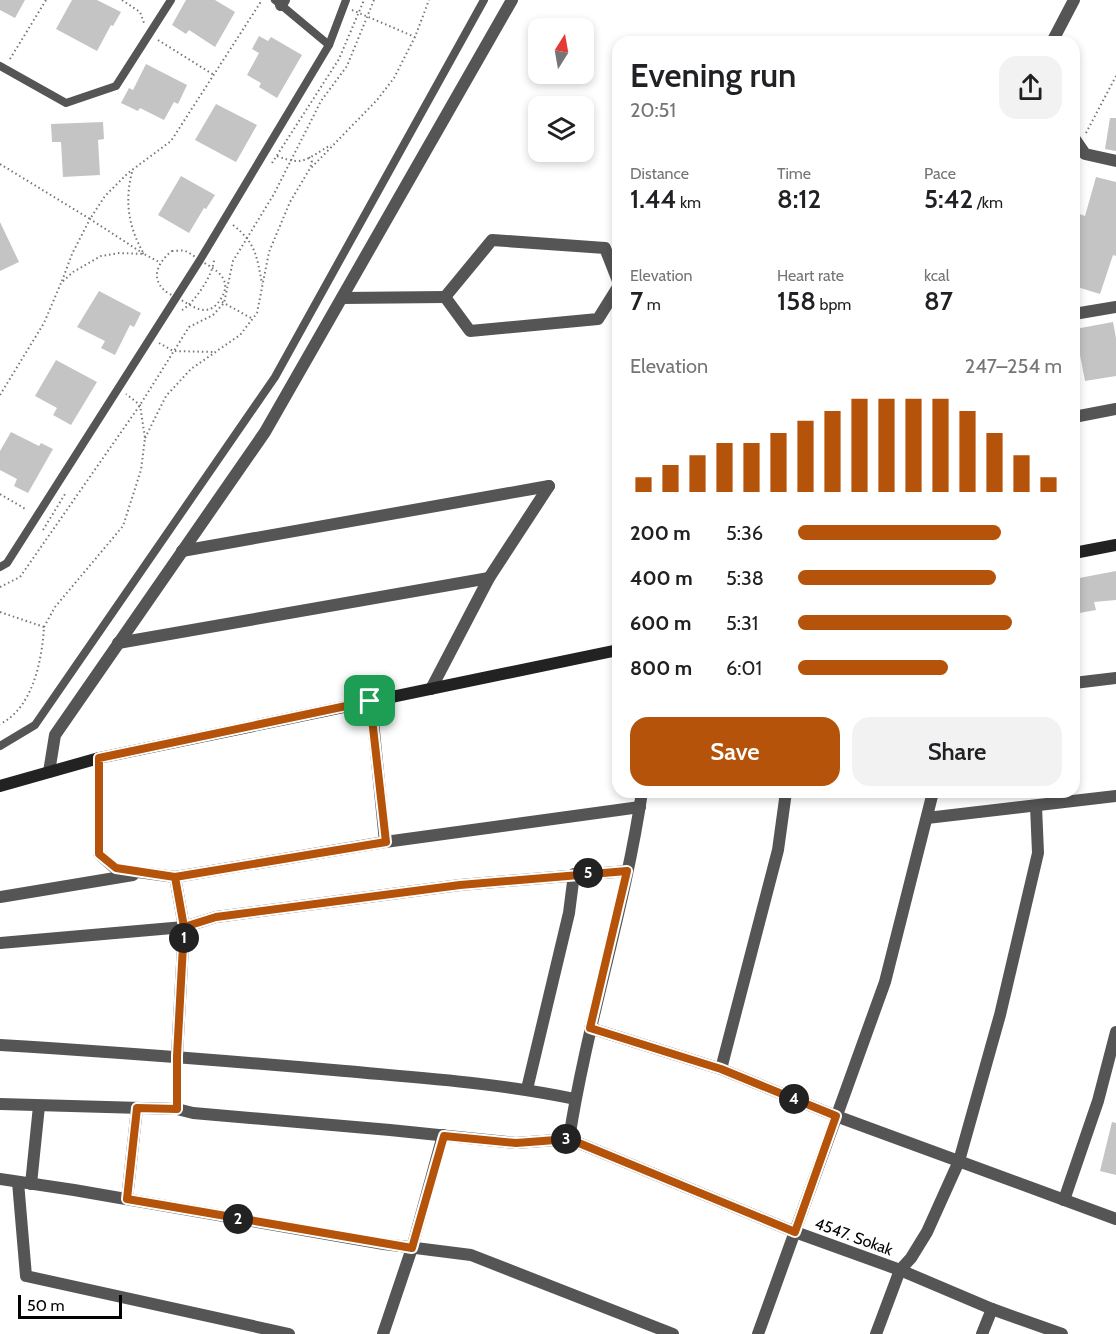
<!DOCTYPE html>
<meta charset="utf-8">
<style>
body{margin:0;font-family:Cabin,sans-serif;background:#f2f2f2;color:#202124;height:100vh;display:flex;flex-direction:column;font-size:22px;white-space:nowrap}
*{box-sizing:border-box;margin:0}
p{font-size:20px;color:#757577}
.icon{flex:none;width:33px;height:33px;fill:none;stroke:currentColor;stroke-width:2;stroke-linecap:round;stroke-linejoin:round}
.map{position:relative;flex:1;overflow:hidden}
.panel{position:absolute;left:612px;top:36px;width:468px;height:762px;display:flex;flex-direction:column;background:#fff;border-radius:18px;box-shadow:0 3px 9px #0003}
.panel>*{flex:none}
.needle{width:39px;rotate:11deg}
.buttons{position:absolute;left:528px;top:18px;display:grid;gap:12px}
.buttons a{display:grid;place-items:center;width:66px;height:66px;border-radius:12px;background:#fff;box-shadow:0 3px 9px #0003;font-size:30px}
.scale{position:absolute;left:18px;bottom:15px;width:104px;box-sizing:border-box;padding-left:6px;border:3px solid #000;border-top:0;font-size:16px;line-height:21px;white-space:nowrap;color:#000;-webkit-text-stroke:4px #fff;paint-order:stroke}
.pin{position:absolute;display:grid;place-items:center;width:51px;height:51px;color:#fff;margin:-26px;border-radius:12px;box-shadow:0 3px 9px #0006}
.km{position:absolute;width:30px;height:30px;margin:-15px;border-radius:50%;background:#222;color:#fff;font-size:16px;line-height:30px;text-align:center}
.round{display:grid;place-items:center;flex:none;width:63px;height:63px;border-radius:18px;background:#f2f2f2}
.headline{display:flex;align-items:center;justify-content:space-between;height:102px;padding:0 18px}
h1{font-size:33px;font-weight:600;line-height:45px}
.metrics{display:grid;grid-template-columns:repeat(3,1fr);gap:9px;height:102px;padding:6px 18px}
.metrics div{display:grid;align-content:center}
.metrics b{font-size:26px;font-weight:600}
.metrics small{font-size:16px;font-weight:400}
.metrics p{font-size:16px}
.chart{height:168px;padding:12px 18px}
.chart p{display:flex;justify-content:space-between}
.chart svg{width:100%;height:108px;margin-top:6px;stroke:#b45309;stroke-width:6}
.button{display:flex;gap:12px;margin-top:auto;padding:12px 18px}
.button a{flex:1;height:69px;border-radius:18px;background:#b45309;color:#fff;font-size:24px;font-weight:600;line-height:69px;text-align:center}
.button a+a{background:#f2f2f2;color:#202124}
ul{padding:0 18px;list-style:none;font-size:20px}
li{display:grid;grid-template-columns:96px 72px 1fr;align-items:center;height:45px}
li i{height:15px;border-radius:8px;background:#b45309}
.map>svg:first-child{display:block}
</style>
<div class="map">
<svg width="1116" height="1334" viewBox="0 0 1116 1334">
<rect width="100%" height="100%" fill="#fff"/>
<g fill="#c4c4c4">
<path d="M0 0H25L15 18 0 10Z"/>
<path d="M72 0H97L121 12 113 26 111 25 97 51 56 29Z"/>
<path d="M186 0H215L235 12 215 47 189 30 186 34 172 25Z"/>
<path d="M259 36 268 41 271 37 302 55 277 98 259 87 261 83 247 75 259 53 252 49Z"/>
<path d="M146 64 187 85 178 104 174 102 164 120 140 108 138 111 121 103 129 88 133 90Z"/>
<path d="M216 104 257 125 236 162 195 140Z"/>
<path d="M1110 118H1116V151L1105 149Z"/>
<path d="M103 122 104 139 98 140 100 175 63 177 61 142H52L51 124Z"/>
<path d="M181 176 215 195 206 209 204 208 189 233 158 215Z"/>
<path d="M1096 177 1116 182V256L1113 255 1100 294 1074 286V212L1085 216Z"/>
<path d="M0 222 19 262 0 271Z"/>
<path d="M99 291 141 313 134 327 130 325 115 355 101 348 105 341 77 327Z"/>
<path d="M1113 322 1116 338V376L1085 381 1075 329Z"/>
<path d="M56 360 97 382 71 425 53 415 57 408 35 396Z"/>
<path d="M11 432 39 446 41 443 53 449 28 493 14 486 17 479 0 470V451Z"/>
<path d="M1116 571V600L1094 602 1096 610 1074 614V579Z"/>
<path d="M1112 1122 1116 1123V1175L1100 1171Z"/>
</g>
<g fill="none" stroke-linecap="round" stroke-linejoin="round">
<g stroke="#777" stroke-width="2" stroke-dasharray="1.5 3" stroke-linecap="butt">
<path d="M122 0 140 12 144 23"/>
<path d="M352 10 415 37"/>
<path d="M158 40 214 75"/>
<path d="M10 59 46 0"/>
<path d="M1086 133 1116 76"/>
<path d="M277 156C305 167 307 158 331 145"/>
<path d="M309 157 312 162 310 168"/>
<path d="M272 163 339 59 364 0"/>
<path d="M0 164 90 219 105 196 128 173 171 141 262 0"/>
<path d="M233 225C256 243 257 257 262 284"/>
<path d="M172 251C176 251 182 250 185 251 191 253 196 258 201 261 217 270 234 280 220 300 207 320 191 305 176 297 172 295 167 293 164 290 150 277 159 261 172 251Z"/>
<path d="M62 281 72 254 90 219 144 254C128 227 124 199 133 169"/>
<path d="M222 302 251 318"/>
<path d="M182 310C195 302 213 275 214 260"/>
<path d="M159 343 173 351 214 352"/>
<path d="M0 395 44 323 61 283 73 272 101 256 119 253 144 254 159 262"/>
<path d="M145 438 166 396 191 369 240 335 257 313 269 252 290 202 309 170 377 100 394 78 415 37 429 0"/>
<path d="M0 494 27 510"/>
<path d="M43 530 65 494"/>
<path d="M0 587 20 577 140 405 189 327 213 315 224 303 233 261 274 194 321 101 347 66 374 0"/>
<path d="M0 612 44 627C42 660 33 708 0 724"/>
<path d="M44 627 55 607 123 526 141 470 145 438 140 405 126 394"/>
</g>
<g stroke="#555" stroke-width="8">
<path d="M275 0 329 45"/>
<path d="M0 66 66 103 116 86 171 0"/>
<path d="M0 567 7 563 200 260 329 45 346 0"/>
<path d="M0 746 35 725 275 377 484 0"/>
</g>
<g stroke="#555" stroke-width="12">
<path d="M281 5 284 0"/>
<path d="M1052 42 1074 0"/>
<path d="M1074 138 1085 154 1116 161"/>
<path d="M445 297 492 240 605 248 618 281"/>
<path d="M445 297 470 331 598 319 618 287"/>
<path d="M342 298 445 297"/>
<path d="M1074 314 1116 307"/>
<path d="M1074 417 1116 409"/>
<path d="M182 551 549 486"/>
<path d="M118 643 489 578"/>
<path d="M1074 683 1116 678"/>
<path d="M431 689 489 578 549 486"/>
<path d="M371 701 385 842"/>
<path d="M99 758V854L116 869 175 877 385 842 640 807"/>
<path d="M49 772 55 735 265 432 512 0"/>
<path d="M927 818 1116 796"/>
<path d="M175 877 184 927 177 1056V1109"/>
<path d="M0 897 133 875"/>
<path d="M0 943 184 927 216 917 460 885 627 871"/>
<path d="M590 1028 721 1069 836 1116 1116 1219"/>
<path d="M0 1045C115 1052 230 1061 345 1071 422 1078 499 1083 575 1099"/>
<path d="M721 1069 778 850 786 792"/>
<path d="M527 1089 569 913 574 874"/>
<path d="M0 1104 177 1109 193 1113 390 1130 516 1143 569 1139 795 1232 900 1270 992 1309 1062 1334"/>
<path d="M569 1139C587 1022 625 909 642 792"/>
<path d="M0 1179 74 1190 384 1244 471 1255 673 1334"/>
<path d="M18 1182 26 1276 289 1334"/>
<path d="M31 1184 39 1106"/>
<path d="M127 1199 137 1108"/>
<path d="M1064 1200 1098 1101 1116 1032"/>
<path d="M383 1334 412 1248 443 1135"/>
<path d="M758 1334 885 982 933 792"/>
<path d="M876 1334 900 1270 911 1258 927 1232 959 1161 1000 1015 1038 853 1036 806"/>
<path d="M982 1334 992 1309"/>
</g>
<g stroke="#222" stroke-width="12">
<path d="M1074 553 1116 545"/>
<path d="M0 786 99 758 618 650"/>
</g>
</g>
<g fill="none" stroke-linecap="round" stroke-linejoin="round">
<g stroke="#fff" stroke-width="12">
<path id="route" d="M370 701 386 842 175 877 184 927 177 1056V1109L137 1108 127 1199 412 1248 444 1136 516 1143 569 1139 795 1232 836 1116 721 1069 590 1028 627 871 460 885 216 917 184 927 175 877 116 868 99 854V758L370 701"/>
</g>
<use href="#route" stroke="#b45309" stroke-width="8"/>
</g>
<g text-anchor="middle" stroke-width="5" stroke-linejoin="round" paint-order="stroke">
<g font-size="16" fill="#000" stroke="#fff">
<text transform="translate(854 1236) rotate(20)" y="6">4547. Sokak</text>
</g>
</g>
</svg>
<div class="buttons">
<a><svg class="needle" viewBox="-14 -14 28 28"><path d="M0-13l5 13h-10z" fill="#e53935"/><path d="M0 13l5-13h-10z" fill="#757577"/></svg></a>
<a><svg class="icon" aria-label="layers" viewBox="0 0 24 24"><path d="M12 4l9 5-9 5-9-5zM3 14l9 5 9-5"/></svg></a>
</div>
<div class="scale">50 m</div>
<div class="pin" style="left:370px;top:701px;background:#1e9e55"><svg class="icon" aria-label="arrive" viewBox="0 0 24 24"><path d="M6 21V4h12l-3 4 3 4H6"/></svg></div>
<b class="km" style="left:184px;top:938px">1</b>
<b class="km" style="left:238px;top:1219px">2</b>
<b class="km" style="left:566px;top:1139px">3</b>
<b class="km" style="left:794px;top:1099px">4</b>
<b class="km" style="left:588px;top:873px">5</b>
<section class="panel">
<div class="headline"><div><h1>Evening run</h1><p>20:51</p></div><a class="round"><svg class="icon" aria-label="share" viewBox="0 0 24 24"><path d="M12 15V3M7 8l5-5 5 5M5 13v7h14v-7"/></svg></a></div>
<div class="metrics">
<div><p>Distance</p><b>1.44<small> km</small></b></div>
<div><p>Time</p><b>8:12</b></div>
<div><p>Pace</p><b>5:42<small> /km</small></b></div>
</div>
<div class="metrics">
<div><p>Elevation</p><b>7<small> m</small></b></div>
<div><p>Heart rate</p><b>158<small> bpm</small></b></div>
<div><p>kcal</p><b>87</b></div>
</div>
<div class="chart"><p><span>Elevation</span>247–254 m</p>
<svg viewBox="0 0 160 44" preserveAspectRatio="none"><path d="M5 44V38M15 44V33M25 44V29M35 44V24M45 44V24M55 44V20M65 44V15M75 44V11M85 44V6M95 44V6M105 44V6M115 44V6M125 44V11M135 44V20M145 44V29M155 44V38"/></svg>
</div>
<ul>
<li><b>200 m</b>5:36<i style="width:77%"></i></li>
<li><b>400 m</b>5:38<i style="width:75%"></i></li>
<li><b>600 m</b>5:31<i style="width:81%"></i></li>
<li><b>800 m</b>6:01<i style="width:57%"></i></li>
</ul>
<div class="button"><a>Save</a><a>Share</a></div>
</section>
</div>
